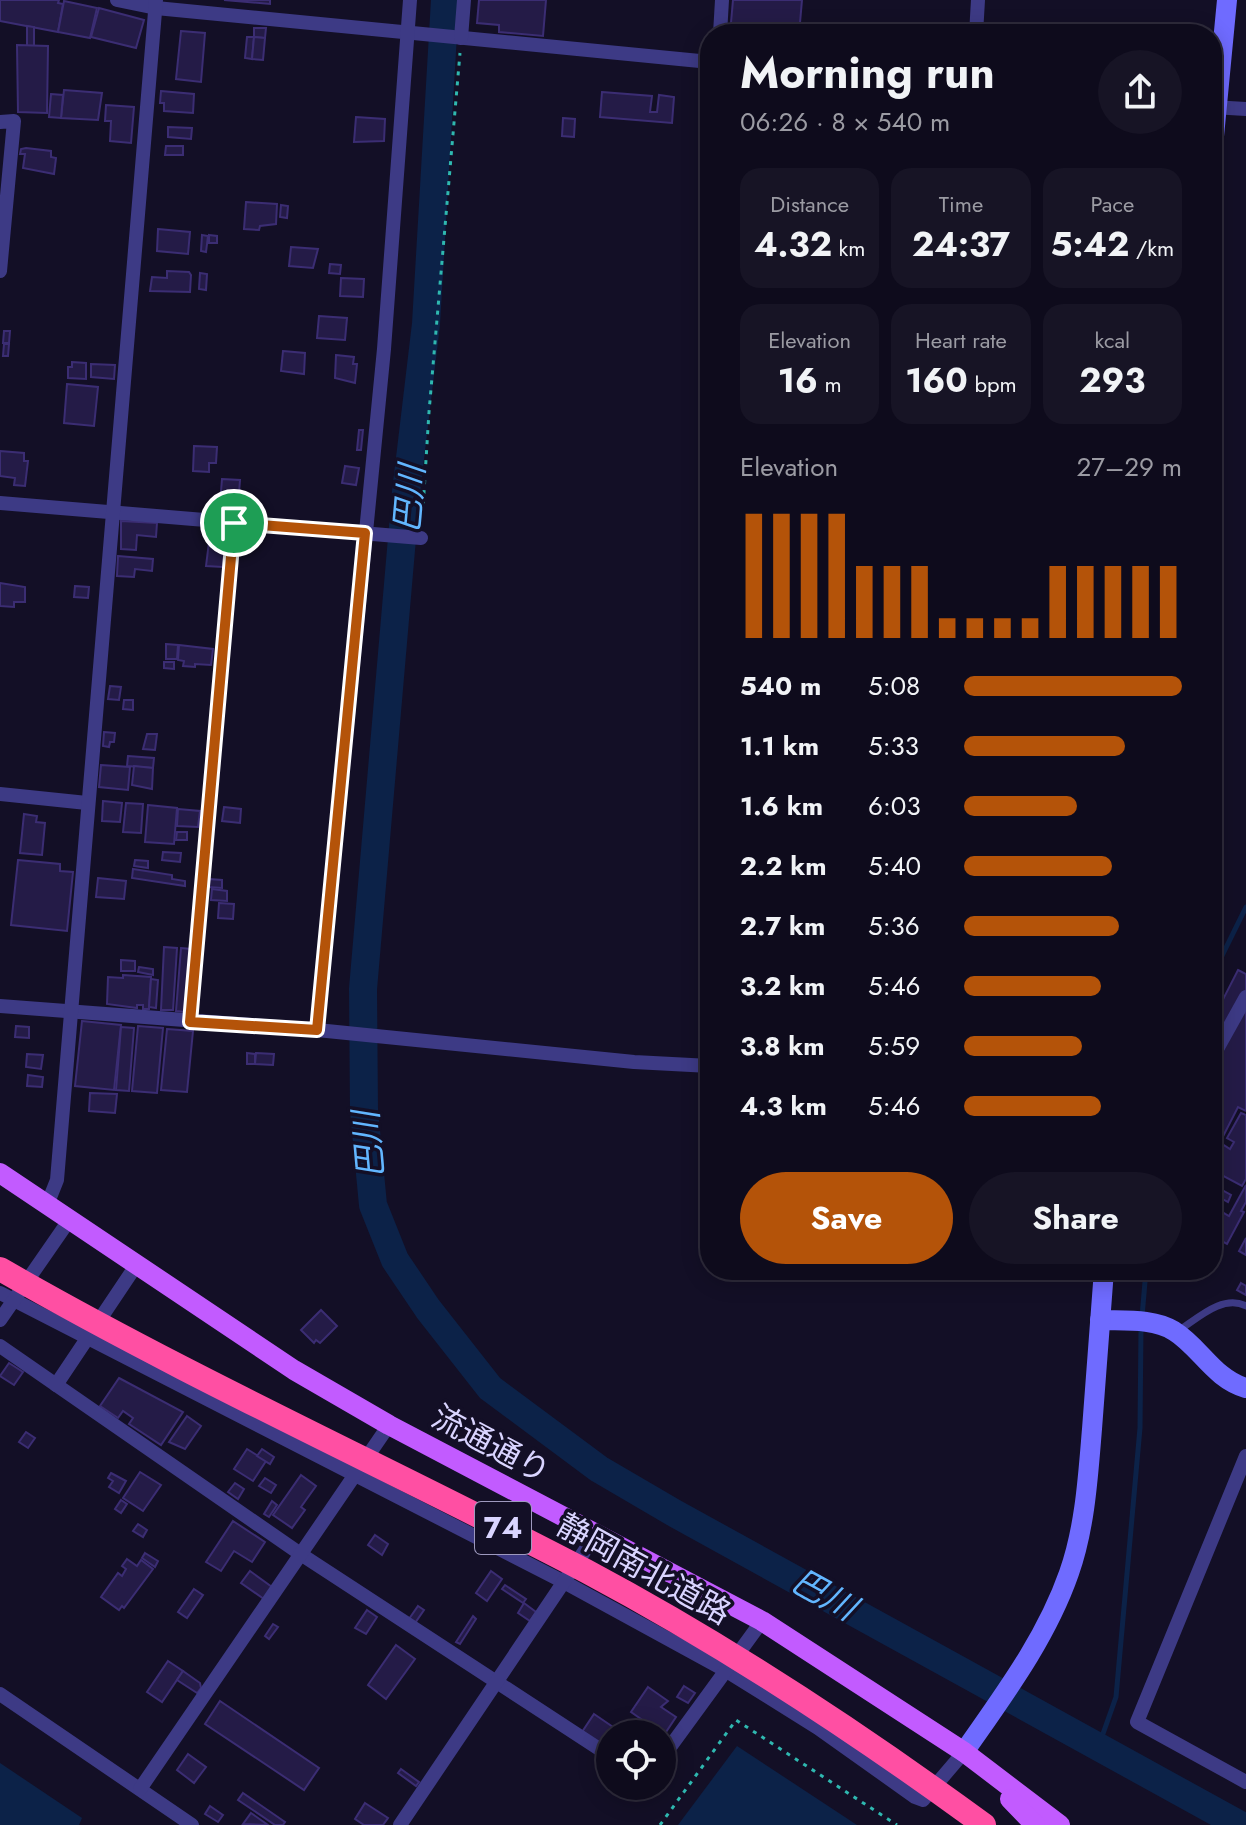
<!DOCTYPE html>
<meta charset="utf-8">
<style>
body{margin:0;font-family:Jost,"Noto Sans JP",sans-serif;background:#171425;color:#f1f3f6;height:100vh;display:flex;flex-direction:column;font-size:30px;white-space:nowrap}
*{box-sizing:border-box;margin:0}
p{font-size:26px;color:#9b9ba3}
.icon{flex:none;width:44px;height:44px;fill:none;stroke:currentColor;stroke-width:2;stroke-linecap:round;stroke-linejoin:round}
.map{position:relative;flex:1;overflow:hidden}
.sheet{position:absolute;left:700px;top:24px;width:522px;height:1256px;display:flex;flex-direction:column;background:#0e0b1c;border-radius:32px;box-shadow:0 4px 20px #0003,0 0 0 2px #2e2b3b}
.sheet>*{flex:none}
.controls{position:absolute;left:596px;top:1720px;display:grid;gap:16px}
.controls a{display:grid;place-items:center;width:80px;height:80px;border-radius:50%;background:#0e0b1c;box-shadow:0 4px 20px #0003,0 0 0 2px #2e2b3b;font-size:40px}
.pin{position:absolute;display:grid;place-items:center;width:68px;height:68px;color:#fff;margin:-34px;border:4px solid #fff;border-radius:50%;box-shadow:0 2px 8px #0007}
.round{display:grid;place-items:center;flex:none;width:84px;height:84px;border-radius:42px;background:#171425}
.summary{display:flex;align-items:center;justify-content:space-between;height:136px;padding:0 40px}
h1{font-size:44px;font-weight:700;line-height:60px}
.figures{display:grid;grid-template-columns:repeat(3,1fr);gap:12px;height:136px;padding:8px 40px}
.figures div{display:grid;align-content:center;border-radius:20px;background:#171425;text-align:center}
.figures b{font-size:34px;font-weight:700}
.figures small{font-size:22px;font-weight:400}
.figures p{font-size:22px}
.chart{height:224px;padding:16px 40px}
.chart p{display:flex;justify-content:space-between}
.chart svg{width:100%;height:144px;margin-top:8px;stroke:#b45309;stroke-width:6}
.action{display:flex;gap:16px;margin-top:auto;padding:16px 40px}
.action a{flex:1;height:92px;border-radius:48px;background:#b45309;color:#fff;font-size:32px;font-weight:700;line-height:92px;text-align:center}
.action a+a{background:#171425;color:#f1f3f6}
ul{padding:0 40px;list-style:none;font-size:26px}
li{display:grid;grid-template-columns:128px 96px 1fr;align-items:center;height:60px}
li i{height:20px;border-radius:10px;background:#b45309}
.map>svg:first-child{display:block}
</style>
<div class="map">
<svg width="1246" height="1825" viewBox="0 0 1246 1825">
<rect width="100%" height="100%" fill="#130f26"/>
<g fill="#0c2248">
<path d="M737 1746 857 1825H678Z"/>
<path d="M0 1763 82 1818 79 1825H0Z"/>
</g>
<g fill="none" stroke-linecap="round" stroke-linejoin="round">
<g stroke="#0c2248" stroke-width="5">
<path d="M1212 976 1246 907"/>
<path d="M1142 1317 1146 1270"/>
<path d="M1099 1745 1116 1697 1140 1428 1141 1327"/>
</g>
<path stroke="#0c2248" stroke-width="28" d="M445 0 426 324 406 492 363 989 364 1110 373 1205 395 1260 428 1309 490 1388 599 1469 676 1514 1240 1825"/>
</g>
<g fill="#241b47" stroke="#3b2d73" stroke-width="2">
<path d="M0 0H59L58 3 63 4 58 32 0 21Z"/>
<path d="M224 0H270V4Z"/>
<path d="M479 0H546L543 36 499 32V25L477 23Z"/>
<path d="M733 0H802L799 34H730Z"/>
<path d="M64 1 97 8 90 38 58 32Z"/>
<path d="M99 8 144 20 136 48 91 37Z"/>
<path d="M27 26 34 27V46H27Z"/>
<path d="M254 28H266L265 38 254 37Z"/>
<path d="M181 31 205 33 201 82 176 79Z"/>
<path d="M247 37H254L252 59 245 58Z"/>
<path d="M254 37 265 38 263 60 252 59Z"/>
<path d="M17 45 48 46 47 113 18 112Z"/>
<path d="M64 90 102 93 98 120 61 118Z"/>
<path d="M161 91 194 94 193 113 164 111V103H160Z"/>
<path d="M602 92 652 96 650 112H657L659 95 674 97 672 123 600 117Z"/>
<path d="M51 94 63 95 61 118 49 117Z"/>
<path d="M106 105 134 107 131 143 110 141 111 121H105Z"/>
<path d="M356 117 385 119 384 141 354 142Z"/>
<path d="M563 118 575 119 574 137 562 136Z"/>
<path d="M168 127 192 128 191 139 168 137Z"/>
<path d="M166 146H183V155H165Z"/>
<path d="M26 148 51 151V157L56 158 54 174 23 168 25 154H20L21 149Z"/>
<path d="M246 202 277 204 276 224 260 226 259 230 244 229Z"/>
<path d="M281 205 288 206 287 218 280 217Z"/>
<path d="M158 229 190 232 188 254 157 251Z"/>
<path d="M202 235 208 236 206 252 201 251Z"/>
<path d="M209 235 217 236V243H209Z"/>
<path d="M291 247 318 249 313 268 289 266Z"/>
<path d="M330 264 341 265 340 274 329 273Z"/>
<path d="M167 271 189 272 191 275 190 292 150 291 152 277 167 278Z"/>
<path d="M200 273 207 274 206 290 199 289Z"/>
<path d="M341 278 364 279 363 297 340 296Z"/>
<path d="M319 316 347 318 345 340 317 338Z"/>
<path d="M4 331H10L9 343H3Z"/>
<path d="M4 344H9L8 356H3Z"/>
<path d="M283 351 305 353 304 374 281 371Z"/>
<path d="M336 355 354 357 353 364H357L355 383 335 378Z"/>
<path d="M72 362 86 363V379L68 378V367H72Z"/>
<path d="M91 364 115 365 114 379 91 377Z"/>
<path d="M67 384 98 387 94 426 64 423Z"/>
<path d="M359 430H363L361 450H357Z"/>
<path d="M194 446 217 447 216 463H209V472L193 471Z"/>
<path d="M0 451 24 453V461H28L25 486 14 485 15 478 0 476Z"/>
<path d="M345 466 359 468 356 485 342 483Z"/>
<path d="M222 479 240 480 238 506 220 504Z"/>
<path d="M121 521 157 523 156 537 137 535 136 550 121 549Z"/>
<path d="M209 542 222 543V548L225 549 223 567 206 566Z"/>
<path d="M118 556 153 559 152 571 135 569 134 577 117 576Z"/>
<path d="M0 583 25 587V602H14V607L0 606Z"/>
<path d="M75 586 89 587 88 598 74 597Z"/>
<path d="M166 644 178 645 177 659H166Z"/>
<path d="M179 645 213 649 211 665 195 664V667L183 666 184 661 178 660Z"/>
<path d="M164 662H174V669L164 668Z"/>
<path d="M110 686 121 687 119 700 108 699Z"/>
<path d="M124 700H133V710L123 709Z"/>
<path d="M104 732 115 733 114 742H110L109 747 103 746Z"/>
<path d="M147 734H157L155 750 143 749Z"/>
<path d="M128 756 154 758 153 768 127 766Z"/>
<path d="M101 765 130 767 128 790 99 787Z"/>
<path d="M134 766 153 768 152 789 132 785Z"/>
<path d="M103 801 122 803 120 822 102 821Z"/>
<path d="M126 803 143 804 141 833 123 832Z"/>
<path d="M148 805 177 808 174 844 145 842Z"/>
<path d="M224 807 241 809 240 823 222 821Z"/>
<path d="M178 809 200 811 198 827 177 826Z"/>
<path d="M24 814 37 816 36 822 45 823 42 855 20 853Z"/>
<path d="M177 832H187V840H176Z"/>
<path d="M163 852 181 853 180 862 162 860Z"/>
<path d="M18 860 60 864V871L73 872 67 931 11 925Z"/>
<path d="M135 860 148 861V868L134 866Z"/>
<path d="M133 869 172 875V879L185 881V886L132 878Z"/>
<path d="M98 878 126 881 124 899 96 897Z"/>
<path d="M209 879 222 880V888L208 887Z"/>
<path d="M212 889 227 891V901L211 900Z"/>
<path d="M219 903 234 904 233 919 218 918Z"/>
<path d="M164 947 177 948 173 1010H161Z"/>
<path d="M181 948 191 949 186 1012 176 1011Z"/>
<path d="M121 960 135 961V971H121Z"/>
<path d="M139 967 153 969V975L138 972Z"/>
<path d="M1238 970 1246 974V1111L1238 1107 1213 1156 1212 1021Z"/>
<path d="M123 975 151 977 149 1009H143V1005H137V1008L107 1004 108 977 123 978Z"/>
<path d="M151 979 158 980 156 1008 149 1007Z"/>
<path d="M82 1021 121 1025 114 1090 75 1086Z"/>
<path d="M16 1026 29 1027V1038L15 1037Z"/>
<path d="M138 1026 163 1028 157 1093 132 1091Z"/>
<path d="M121 1027 134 1028 129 1091 116 1090Z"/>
<path d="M167 1029 193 1031 187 1092 161 1090Z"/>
<path d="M247 1053 255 1054V1064H247Z"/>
<path d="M256 1053 274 1054 273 1065 255 1064Z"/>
<path d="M27 1054 43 1055 41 1069 26 1067Z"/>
<path d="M28 1075 43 1077 42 1087 27 1086Z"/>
<path d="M90 1093 117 1094 115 1113 89 1111Z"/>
<path d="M1241 1113 1246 1115V1179L1242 1186 1212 1170V1161L1222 1144 1230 1149 1234 1142 1227 1138Z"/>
<path d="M1213 1185 1231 1195 1228 1202 1212 1193Z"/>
<path d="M1246 1185V1202L1241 1211 1244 1212 1227 1244 1212 1236V1206L1229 1216Z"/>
<path d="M1246 1238V1255L1239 1251Z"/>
<path d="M1241 1283 1246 1286V1295L1237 1290Z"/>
<path d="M321 1310 337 1326 320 1343 316 1340 314 1343 301 1330Z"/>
<path d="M9 1363 23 1372 14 1385 0 1376Z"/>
<path d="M119 1378 183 1412 161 1445 129 1424 133 1418 123 1411 118 1418 100 1406Z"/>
<path d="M187 1416 201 1426 185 1449 169 1442Z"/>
<path d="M26 1432 35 1438 28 1448 19 1442Z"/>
<path d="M247 1449 266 1461 253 1481 234 1469Z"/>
<path d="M262 1449 274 1457 270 1464 257 1456Z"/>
<path d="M140 1472 161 1485 143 1511 123 1498Z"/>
<path d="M111 1473 126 1481 119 1493 109 1487 113 1481 108 1478Z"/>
<path d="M301 1475 316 1486 301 1507 305 1510 292 1528 273 1515Z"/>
<path d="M265 1478 276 1485 271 1493 259 1486Z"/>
<path d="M235 1483 244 1489 238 1499 228 1492Z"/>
<path d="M121 1500 127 1504 121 1513 115 1509Z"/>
<path d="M272 1501 277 1505 269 1517 264 1514Z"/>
<path d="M233 1521 265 1542 252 1562 234 1551 221 1571 206 1562Z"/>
<path d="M138 1524 147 1530 143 1537 133 1531Z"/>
<path d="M375 1535 388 1544 382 1555 368 1545Z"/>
<path d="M145 1553 158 1561 155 1567 142 1558Z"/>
<path d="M127 1559 137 1566 141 1560 153 1569 124 1608 122 1606 119 1610 101 1597 118 1573 122 1576 126 1569 122 1566Z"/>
<path d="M250 1571 272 1587 264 1599 241 1583Z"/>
<path d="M491 1571 502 1579 487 1601 476 1593Z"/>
<path d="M505 1585 526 1599 523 1603 502 1589Z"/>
<path d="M194 1589 203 1595 187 1618 178 1612Z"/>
<path d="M524 1603 536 1612 530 1621 518 1613Z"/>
<path d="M418 1606 424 1610 415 1623 409 1619Z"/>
<path d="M367 1610 377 1617 366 1634 355 1628Z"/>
<path d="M473 1616 476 1619 460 1644 456 1642Z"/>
<path d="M273 1624 278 1627 269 1639 265 1636Z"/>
<path d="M396 1645 415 1659 386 1699 368 1685Z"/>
<path d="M168 1661 183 1671 162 1702 147 1692Z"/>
<path d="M183 1671 200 1683 201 1688 197 1693 177 1680Z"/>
<path d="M684 1686 695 1693 688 1703 677 1697Z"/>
<path d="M648 1687 668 1701 661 1707 676 1717 664 1735 631 1712Z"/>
<path d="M220 1701 319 1768 304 1790 205 1724Z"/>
<path d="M594 1714 613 1727 601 1745 582 1732Z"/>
<path d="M188 1754 206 1767 194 1783 177 1770Z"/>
<path d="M401 1769 419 1782 416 1786 398 1773Z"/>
<path d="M243 1793 285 1822 283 1825H275L238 1800Z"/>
<path d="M365 1803 388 1818 383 1825H364L355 1819Z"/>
<path d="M210 1806 223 1815 218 1822 205 1814Z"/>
<path d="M251 1813 268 1825 243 1824Z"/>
</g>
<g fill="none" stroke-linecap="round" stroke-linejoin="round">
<g stroke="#2fb8b0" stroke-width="3" stroke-dasharray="4 6" stroke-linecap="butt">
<path d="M422 524 429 412 460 53"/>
<path d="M660 1825 736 1720 897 1825"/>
</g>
<path stroke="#3d3a85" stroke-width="7" d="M1178 1331C1198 1318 1223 1294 1246 1306"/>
<g stroke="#3d3a85" stroke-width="14">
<path d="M117 0 156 8 710 62"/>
<path d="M720 34 722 0"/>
<path d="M976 34 978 0"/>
<path d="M461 38 464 0"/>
<path d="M1212 107 1246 109"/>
<path d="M0 122 14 121 0 271"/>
<path d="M0 503 421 538"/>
<path d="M0 794 87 803"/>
<path d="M0 1006 317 1030 634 1062 710 1066"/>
<path d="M190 1022 234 523"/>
<path d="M317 1030 384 349 410 0"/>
<path d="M1212 1058 1246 997"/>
<path d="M47 1205 57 1180 156 0"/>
<path d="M0 1293 564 1582 725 1670 818 1728 915 1797 923 1800 964 1752"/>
<path d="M0 1320 70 1219"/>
<path d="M0 1346 302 1555 610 1756"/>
<path d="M56 1385 137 1264"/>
<path d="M1246 1456 1137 1722 1246 1782"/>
<path d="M0 1694 192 1825"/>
<path d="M662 1758 762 1621"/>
<path d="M140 1789 389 1425"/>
<path d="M400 1825 596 1534"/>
</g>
<g stroke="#6f6bff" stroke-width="20">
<path d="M1212 157 1227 0"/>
<path d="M1100 1320C1123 1321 1154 1318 1174 1331 1200 1347 1214 1379 1246 1388"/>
<path d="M964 1752C1003 1696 1046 1639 1069 1573 1085 1528 1088 1477 1092 1429 1096 1376 1100 1323 1104 1270"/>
</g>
<g stroke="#c25bff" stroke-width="20">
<path d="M0 1173 294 1370 389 1425 762 1621 964 1752 1060 1825"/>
<path d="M1010 1799 1035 1825"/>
</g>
<path stroke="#ff4fa3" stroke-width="24" d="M0 1269C191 1379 391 1469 586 1571 725 1645 857 1732 984 1825"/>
</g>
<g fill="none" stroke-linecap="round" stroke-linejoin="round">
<g stroke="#fff" stroke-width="16">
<path id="route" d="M234 523 365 533 317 1030 190 1022Z"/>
</g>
<use href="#route" stroke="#b45309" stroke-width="10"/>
</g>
<g text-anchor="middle" stroke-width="7" stroke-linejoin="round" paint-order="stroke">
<rect fill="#130f26" stroke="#9e99be" stroke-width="2" x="475" y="1502" width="56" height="52" rx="6"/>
<g font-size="30" font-weight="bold" fill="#d9d4ff">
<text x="503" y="1538">74</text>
</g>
<g font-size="32" fill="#d9d4ff" stroke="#130f26">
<text transform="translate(491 1444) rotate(28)" y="11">流通通り</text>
<text transform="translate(644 1569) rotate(29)" y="11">静岡南北道路</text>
</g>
<g font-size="34" font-style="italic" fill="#62b6ff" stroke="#130f26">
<text transform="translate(409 499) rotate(-85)" y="12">巴川</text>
<text transform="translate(368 1145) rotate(-95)" y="12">巴川</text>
<text transform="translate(824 1594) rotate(29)" y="12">巴川</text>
</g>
</g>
</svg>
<div class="controls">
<a><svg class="icon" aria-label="locate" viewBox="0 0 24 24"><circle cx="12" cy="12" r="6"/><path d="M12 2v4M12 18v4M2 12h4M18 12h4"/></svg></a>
</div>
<div class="pin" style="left:234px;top:523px;background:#1e9e55"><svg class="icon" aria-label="arrive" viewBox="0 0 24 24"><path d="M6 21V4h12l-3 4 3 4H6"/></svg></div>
<section class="sheet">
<div class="summary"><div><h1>Morning run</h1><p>06:26 · 8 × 540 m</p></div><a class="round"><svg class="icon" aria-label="share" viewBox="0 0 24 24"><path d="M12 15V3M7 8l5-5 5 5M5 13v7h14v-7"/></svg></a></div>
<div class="figures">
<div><p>Distance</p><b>4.32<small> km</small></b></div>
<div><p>Time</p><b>24:37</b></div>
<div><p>Pace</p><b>5:42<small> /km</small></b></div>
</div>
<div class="figures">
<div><p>Elevation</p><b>16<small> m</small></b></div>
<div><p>Heart rate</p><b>160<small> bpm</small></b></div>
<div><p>kcal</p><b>293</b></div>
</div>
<div class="chart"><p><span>Elevation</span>27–29 m</p>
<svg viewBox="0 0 160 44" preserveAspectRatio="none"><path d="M5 44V6M15 44V6M25 44V6M35 44V6M45 44V22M55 44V22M65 44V22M75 44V38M85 44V38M95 44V38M105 44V38M115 44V22M125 44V22M135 44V22M145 44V22M155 44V22"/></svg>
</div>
<ul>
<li><b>540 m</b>5:08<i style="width:100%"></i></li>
<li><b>1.1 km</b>5:33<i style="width:74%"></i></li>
<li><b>1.6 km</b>6:03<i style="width:52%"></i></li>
<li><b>2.2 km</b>5:40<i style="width:68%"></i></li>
<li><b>2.7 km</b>5:36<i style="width:71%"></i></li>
<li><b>3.2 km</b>5:46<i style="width:63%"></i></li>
<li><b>3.8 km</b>5:59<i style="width:54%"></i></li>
<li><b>4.3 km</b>5:46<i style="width:63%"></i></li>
</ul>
<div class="action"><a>Save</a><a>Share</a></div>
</section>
</div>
